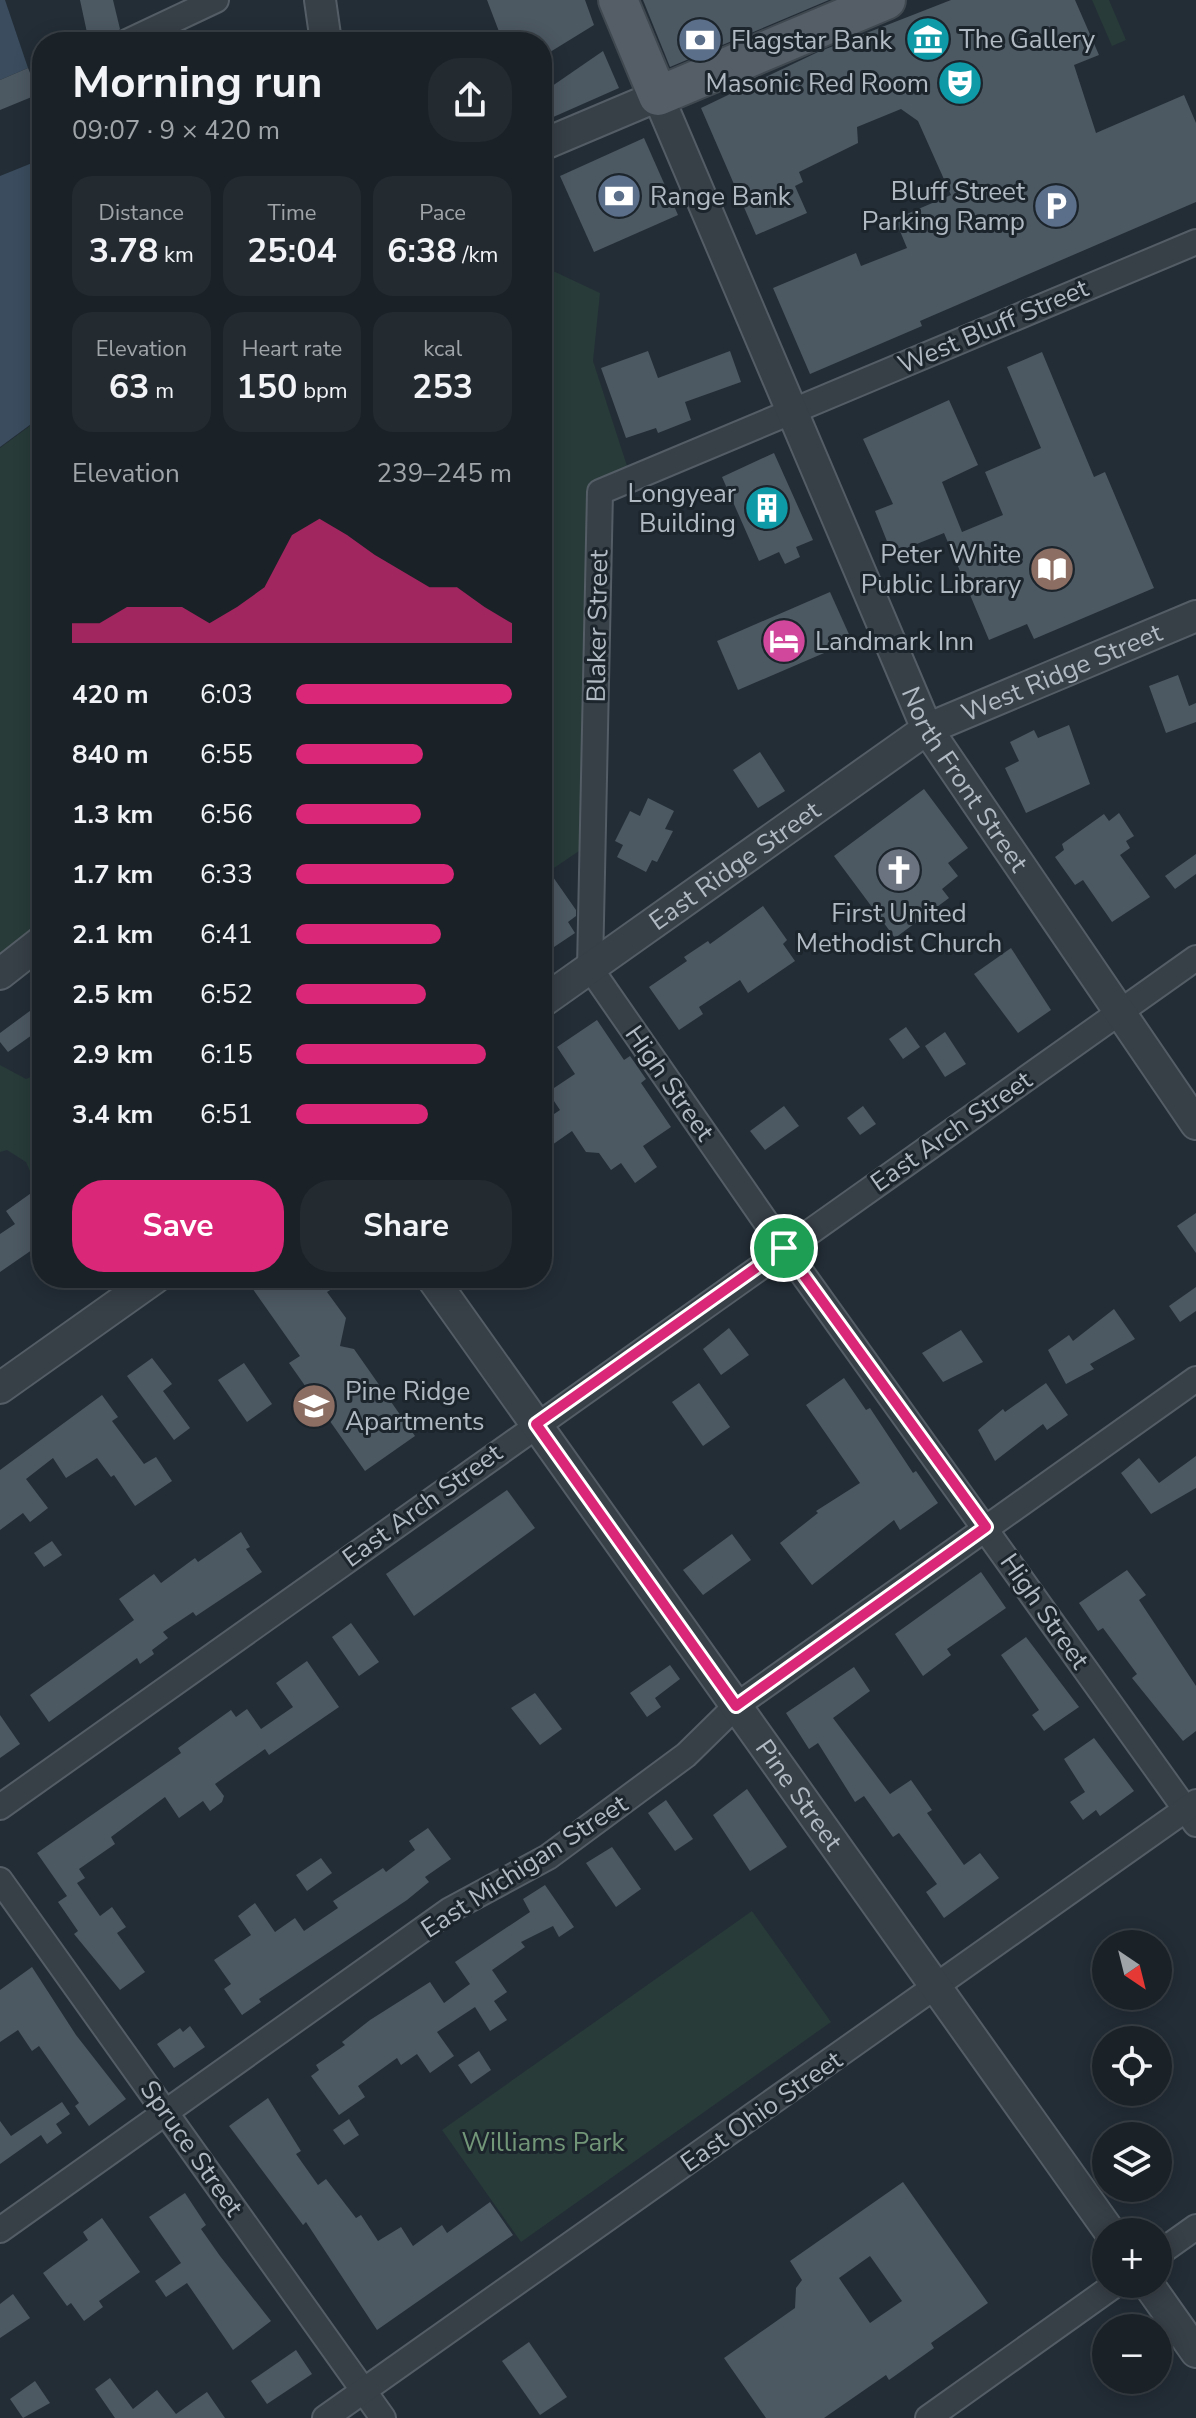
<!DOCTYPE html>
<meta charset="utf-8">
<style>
body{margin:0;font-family:"Nunito Sans",sans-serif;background:#232a30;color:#f1f3f6;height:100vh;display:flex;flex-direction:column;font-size:30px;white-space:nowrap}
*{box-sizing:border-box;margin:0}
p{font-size:26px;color:#9fa4a8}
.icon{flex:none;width:44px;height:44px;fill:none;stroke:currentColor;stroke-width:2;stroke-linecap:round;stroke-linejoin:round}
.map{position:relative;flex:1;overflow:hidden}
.sheet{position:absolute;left:32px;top:32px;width:520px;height:1256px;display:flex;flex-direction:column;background:#1a2228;border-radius:32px;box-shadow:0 4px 20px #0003,0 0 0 2px #383f45}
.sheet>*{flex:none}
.needle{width:52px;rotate:145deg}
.controls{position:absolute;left:1092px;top:1930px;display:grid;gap:16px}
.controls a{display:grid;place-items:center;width:80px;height:80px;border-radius:50%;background:#1a2228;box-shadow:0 4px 20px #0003,0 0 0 2px #383f45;font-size:40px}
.pin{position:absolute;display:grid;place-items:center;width:68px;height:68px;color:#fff;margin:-34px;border:4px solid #fff;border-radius:50%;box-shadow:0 2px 8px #0007}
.round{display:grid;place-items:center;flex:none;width:84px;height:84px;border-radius:32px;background:#232a30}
.overview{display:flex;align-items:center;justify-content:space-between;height:136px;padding:0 40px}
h1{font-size:44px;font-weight:700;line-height:60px}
.figures{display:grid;grid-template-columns:repeat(3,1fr);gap:12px;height:136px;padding:8px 40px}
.figures div{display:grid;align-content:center;border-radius:20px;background:#232a30;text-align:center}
.figures b{font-size:34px;font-weight:700}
.figures small{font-size:22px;font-weight:400}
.figures p{font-size:22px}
.chart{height:224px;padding:16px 40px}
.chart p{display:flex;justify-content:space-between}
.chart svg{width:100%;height:144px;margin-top:8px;fill:#db2777;opacity:.7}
.action{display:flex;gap:16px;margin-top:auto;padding:16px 40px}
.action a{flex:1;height:92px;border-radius:32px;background:#db2777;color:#fff;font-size:32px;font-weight:700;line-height:92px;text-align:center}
.action a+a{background:#232a30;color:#f1f3f6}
ul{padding:0 40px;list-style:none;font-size:26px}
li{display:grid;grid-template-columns:128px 96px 1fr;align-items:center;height:60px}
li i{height:20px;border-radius:10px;background:#db2777}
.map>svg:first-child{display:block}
</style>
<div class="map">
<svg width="1196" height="2418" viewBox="0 0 1196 2418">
<rect width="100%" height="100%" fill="#232d36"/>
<g fill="#283b39">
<path d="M1092 0H1109L1126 40 1112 46Z"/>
<path d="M553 271 600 293 593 361 628 469 601 480 585 847 542 876V276Z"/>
<path d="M42 417V941L0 974V448Z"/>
<path d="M0 1065 26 1079 42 1072V1184L36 1185 26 1162 7 1150 0 1152Z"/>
<path d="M752 1911 831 2022 521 2242 442 2130Z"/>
</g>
<g fill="#3a4c5e">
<path d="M0 0H5L28 68 0 80Z"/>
<path d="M42 159V416L0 447V176Z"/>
</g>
<g fill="#4c5862" fill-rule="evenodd">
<path d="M80 0H113L120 29 113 38 89 42Z"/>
<path d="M487 0H585L594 25 542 57V42H503Z"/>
<path d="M643 0H829L670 67Z"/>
<path d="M951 0H1075L1099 55 1074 65 1096 133 1184 95 1196 123V202L920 321 922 326 810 374 773 288 856 253 861 266 907 248 895 219 951 195 918 121 901 109 857 127 858 143 799 172 803 182 795 186 807 213 756 235 701 108 818 52Z"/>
<path d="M603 51 619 88 542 122V93Z"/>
<path d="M28 68 39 94 0 110V80Z"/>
<path d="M644 138 678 215 594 252 560 176Z"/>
<path d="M648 351 658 378 730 351 741 382 685 402 691 420 658 433 656 428 626 438 601 368Z"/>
<path d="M1042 352 1094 477 1105 472 1154 588 1034 639 1027 624 989 640 944 533 892 554 875 511 893 504 863 439 949 400 978 465 942 482 962 532 1003 515 985 472 1041 448 1007 367Z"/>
<path d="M774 453 813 540 796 547 800 557 785 564 779 552 759 561 722 477Z"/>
<path d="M830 592 852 641 738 690 717 641Z"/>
<path d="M1178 675 1189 706 1196 703V722L1166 733 1149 686Z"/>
<path d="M1069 725 1090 784 1026 813 1005 768 1019 761 1010 742 1034 730 1038 738Z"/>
<path d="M760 752 785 791 758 808 733 770Z"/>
<path d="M924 789 968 848 948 863 958 876 942 889 949 898 895 938 834 856Z"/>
<path d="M648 798 674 811 665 829 673 831 657 862 652 860 646 872 617 857 623 845 615 841 630 811 640 816Z"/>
<path d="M1119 813 1134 836 1126 841 1130 848 1120 855 1150 897 1112 922 1083 880 1075 885 1055 857 1064 850 1062 844 1104 814 1109 821Z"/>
<path d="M1196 854V874L1175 889 1165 876Z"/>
<path d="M553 877 576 910V916L568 922 575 933 542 955V885Z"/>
<path d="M763 906 787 940 783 944 795 961 748 993 740 980 699 1007 703 1014 679 1030 649 987 687 961 684 957 708 941 710 944Z"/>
<path d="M1011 948 1051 1010 1018 1033 974 974Z"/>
<path d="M42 1002V1028L8 1052 0 1042V1033Z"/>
<path d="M597 1020 624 1060 630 1056 646 1079 641 1083 671 1127 643 1146 657 1167 635 1183 621 1163 611 1170 599 1153 586 1152 572 1131 542 1152V1122L560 1110 548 1092 575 1074 557 1047Z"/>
<path d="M906 1027 920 1047 903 1059 889 1039Z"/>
<path d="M945 1032 966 1064 945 1077 925 1046Z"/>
<path d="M784 1106 799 1126 765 1150 750 1131Z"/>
<path d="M863 1106 876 1124 860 1135 847 1118Z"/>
<path d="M34 1191 42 1203V1243L0 1272V1234L15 1224 6 1211Z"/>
<path d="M1196 1213V1253L1177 1226Z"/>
<path d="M245 1278H324L332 1289 327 1292 346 1318 340 1346 354 1349 415 1436 365 1471 289 1363 300 1356Z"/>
<path d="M1196 1287V1311L1180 1322 1169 1306Z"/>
<path d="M1114 1309 1135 1339 1090 1364 1094 1369 1066 1384 1048 1350 1069 1335 1073 1341Z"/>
<path d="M729 1328 749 1355 721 1375 703 1349Z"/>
<path d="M961 1330 983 1362 943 1382 922 1353Z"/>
<path d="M152 1358 172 1384 163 1391 190 1428 174 1440 127 1376Z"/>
<path d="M244 1363 272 1404 247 1422 218 1380Z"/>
<path d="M844 1378 866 1410 870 1408 913 1473 916 1471 938 1503 900 1530 894 1520 812 1585 780 1543 818 1513 816 1511 860 1483 806 1405Z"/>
<path d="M699 1383 730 1427 703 1446 672 1402Z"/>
<path d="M1046 1383 1068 1415 1047 1430 1043 1424 995 1461 978 1430 1003 1409 1005 1412Z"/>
<path d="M102 1395 118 1417 112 1421 144 1464 156 1457 172 1481 135 1506 114 1475 111 1477 97 1458 66 1478 53 1458 26 1479 48 1508 30 1522 23 1513 0 1530V1470Z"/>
<path d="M1196 1456V1488L1151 1514 1121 1473 1139 1458 1159 1483Z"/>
<path d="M507 1490 535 1528 414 1616 386 1574Z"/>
<path d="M241 1532 250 1547 246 1549 262 1572 196 1616 193 1612 163 1632 168 1638 152 1650 154 1654 140 1664 137 1658 49 1722 30 1695 134 1620 119 1599 154 1574 161 1583 195 1558 198 1562Z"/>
<path d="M732 1534 751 1560 703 1595 683 1570Z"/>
<path d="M52 1541 62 1555 44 1567 34 1553Z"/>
<path d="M1127 1570 1146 1595 1139 1600 1196 1686V1731L1183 1741 1132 1678 1137 1674 1103 1628 1098 1631 1079 1603Z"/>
<path d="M981 1572 1006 1608 947 1649 951 1655 923 1676 895 1634Z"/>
<path d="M351 1623 379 1662 359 1676 332 1637Z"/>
<path d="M1026 1637 1079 1707 1044 1731 1032 1715 1039 1710 1001 1655Z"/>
<path d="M307 1661 339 1707 269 1755 265 1749 215 1784 224 1796 222 1802 210 1811 203 1801 179 1818 165 1797 111 1837 115 1844 79 1869 85 1878 77 1883 100 1916 112 1907 126 1927 117 1933 145 1972 120 1990 74 1934 78 1931 58 1902 67 1896 37 1853 181 1753 178 1748 231 1710 236 1717 247 1709 261 1729 293 1707 276 1683Z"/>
<path d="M670 1665 680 1679 655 1698 661 1707 647 1717 630 1693Z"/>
<path d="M854 1667 870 1691 833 1718 890 1794 911 1780 932 1810 927 1813 964 1865 980 1853 999 1878 944 1918 926 1892 937 1884 899 1833 893 1837 864 1796 855 1802 818 1743 809 1749 786 1713Z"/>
<path d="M535 1693 562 1729 540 1745 511 1708Z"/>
<path d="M0 1715 20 1744 0 1758Z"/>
<path d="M1094 1738 1134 1791 1100 1816 1096 1810 1083 1820 1070 1802 1085 1792 1064 1759Z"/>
<path d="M747 1789 787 1847 750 1871 713 1815Z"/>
<path d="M666 1800 693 1839 675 1851 648 1813Z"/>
<path d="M428 1828 451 1859 425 1877 429 1882 407 1900 259 1999 261 2002 242 2015 224 1989 231 1984 214 1960 251 1935 238 1916 255 1903 275 1932 295 1918 304 1931 338 1908 333 1901 383 1868 386 1872 415 1850 409 1841Z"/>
<path d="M612 1847 641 1889 616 1907 586 1863Z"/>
<path d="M321 1858 332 1873 307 1891 296 1875Z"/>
<path d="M545 1885 574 1927 559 1937 553 1926 521 1942 525 1947 492 1970 507 1992 494 2001 507 2020 490 2031 475 2007 437 2032 454 2056 430 2073 417 2054 401 2065 397 2058 358 2086 365 2097 339 2115 311 2076 319 2070 316 2065 345 2045 342 2042 370 2020 430 1982 444 2003 470 1984 455 1962 530 1912 523 1899Z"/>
<path d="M32 1967 76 2035 126 2099 89 2126 75 2106 79 2103 39 2046 32 2051 18 2030 0 2042V1990Z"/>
<path d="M190 2026 205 2047 174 2068 157 2044 180 2028 183 2032Z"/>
<path d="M479 2051 491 2070 471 2084 458 2065Z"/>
<path d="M268 2098 301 2151 296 2154 318 2185 326 2179 356 2218 361 2215 378 2241 401 2227 413 2246 442 2225 447 2233 490 2202 513 2235 377 2330 306 2222 303 2225 229 2126Z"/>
<path d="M62 2102 70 2114 56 2124 62 2133 47 2144 41 2135 0 2164V2121L11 2136Z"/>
<path d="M349 2119 359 2135 344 2145 333 2130Z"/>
<path d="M903 2182 988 2303 931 2343 934 2348 889 2380 886 2375 824 2418H766L724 2358 795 2308 796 2288 802 2280 790 2261ZM870 2256 902 2301 870 2323 839 2278Z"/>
<path d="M185 2193 206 2225 201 2229 220 2256 271 2321 233 2350 187 2283 166 2297 155 2281 181 2263 149 2217Z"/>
<path d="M102 2218 140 2272 99 2301 103 2307 84 2321 71 2303 67 2306 43 2273 88 2240 83 2232Z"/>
<path d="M13 2294 30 2318 0 2338V2304Z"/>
<path d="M529 2342 567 2397 540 2415 502 2361Z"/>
<path d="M296 2350 312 2374 267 2404 251 2381Z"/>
<path d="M110 2378 133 2409 157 2390 176 2414 207 2392 225 2418H115L95 2389Z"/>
<path d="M35 2381 50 2403 23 2418 10 2399Z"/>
</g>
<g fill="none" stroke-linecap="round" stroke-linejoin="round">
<g stroke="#545d65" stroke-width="28">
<g id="minor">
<path d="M127 42 216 0"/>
<path d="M1196 242 600 492 590 968 784 1248 1196 1824"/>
<path d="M0 1807 1196 958"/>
<path d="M0 1880 383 2418"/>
<path d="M0 2230 450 1910 548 1857 686 1755 736 1706 1196 1379"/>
<path d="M1158 2254 1196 2227"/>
<path d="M325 2418 1196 1802"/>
<path d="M928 2418 1116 2284"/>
</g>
</g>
<g stroke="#545d65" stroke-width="34">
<g id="tertiary">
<path d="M320 0 326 42"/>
<path id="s1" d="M542 145 658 96 927 729 1196 1124"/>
<path d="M0 974 42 941"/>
<path id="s2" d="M542 1002 927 729 1196 616"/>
<path id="s3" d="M432 1278 1110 2232"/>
<path d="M0 1388 155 1278"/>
<path d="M1148 2284 1196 2352"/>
</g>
</g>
<g stroke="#404850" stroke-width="42">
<path id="primary" d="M618 0 658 96 886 0"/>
</g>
<use href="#minor" stroke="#373f47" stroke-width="24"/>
<use href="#tertiary" stroke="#373f47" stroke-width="30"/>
<use href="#primary" stroke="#555e67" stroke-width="38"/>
</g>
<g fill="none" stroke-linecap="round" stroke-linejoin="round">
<g stroke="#fff" stroke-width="16">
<path id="route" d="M784 1248 986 1527 736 1706 536 1424Z"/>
</g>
<use href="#route" stroke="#db2777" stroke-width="10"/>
</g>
<defs>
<g id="museum-disc" transform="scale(2.3)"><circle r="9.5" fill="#0f9aa8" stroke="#1c242c"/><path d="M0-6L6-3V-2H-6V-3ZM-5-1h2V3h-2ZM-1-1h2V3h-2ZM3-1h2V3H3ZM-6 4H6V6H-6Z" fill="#fff"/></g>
<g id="bank-disc" transform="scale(2.3)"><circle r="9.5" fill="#5c6f8a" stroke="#1c242c"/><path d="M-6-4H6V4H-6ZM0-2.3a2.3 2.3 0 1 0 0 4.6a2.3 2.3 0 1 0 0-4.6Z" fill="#fff"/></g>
<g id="theatre-disc" transform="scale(2.3)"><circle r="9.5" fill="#0f9aa8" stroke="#1c242c"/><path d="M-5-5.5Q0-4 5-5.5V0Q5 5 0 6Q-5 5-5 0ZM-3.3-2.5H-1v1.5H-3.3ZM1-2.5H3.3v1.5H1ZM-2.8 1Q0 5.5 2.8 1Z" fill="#fff"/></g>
<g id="parking-disc" transform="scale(2.3)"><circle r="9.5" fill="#5c6f8a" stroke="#1c242c"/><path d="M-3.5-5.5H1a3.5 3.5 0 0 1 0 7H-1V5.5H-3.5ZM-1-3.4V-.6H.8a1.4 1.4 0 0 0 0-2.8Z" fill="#fff"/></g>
<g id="building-disc" transform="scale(2.3)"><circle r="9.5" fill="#0f9aa8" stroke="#1c242c"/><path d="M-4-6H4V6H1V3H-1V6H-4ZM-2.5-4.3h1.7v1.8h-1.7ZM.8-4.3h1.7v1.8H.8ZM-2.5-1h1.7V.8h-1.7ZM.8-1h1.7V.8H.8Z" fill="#fff"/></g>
<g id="library-disc" transform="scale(2.3)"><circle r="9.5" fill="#8d6e63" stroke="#1c242c"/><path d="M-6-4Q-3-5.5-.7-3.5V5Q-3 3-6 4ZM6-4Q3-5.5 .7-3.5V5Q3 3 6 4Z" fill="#fff"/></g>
<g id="hotel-disc" transform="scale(2.3)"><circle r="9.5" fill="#d1479c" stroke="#1c242c"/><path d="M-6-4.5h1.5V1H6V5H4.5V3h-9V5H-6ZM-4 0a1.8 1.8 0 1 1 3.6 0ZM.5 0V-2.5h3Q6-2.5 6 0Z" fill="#fff"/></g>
<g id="church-disc" transform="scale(2.3)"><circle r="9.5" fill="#6b7280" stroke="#1c242c"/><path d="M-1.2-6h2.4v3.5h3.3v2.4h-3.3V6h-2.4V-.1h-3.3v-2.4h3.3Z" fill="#fff"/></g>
<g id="school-disc" transform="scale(2.3)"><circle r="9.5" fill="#8d6e63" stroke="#1c242c"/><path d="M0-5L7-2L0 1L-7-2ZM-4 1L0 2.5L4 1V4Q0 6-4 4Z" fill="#fff"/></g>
</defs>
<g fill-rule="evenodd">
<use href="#museum-disc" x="928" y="39"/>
<use href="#bank-disc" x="700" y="40"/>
<use href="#theatre-disc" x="960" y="83"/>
<use href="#bank-disc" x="619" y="196"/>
<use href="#parking-disc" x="1056" y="206"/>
<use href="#building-disc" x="767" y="508"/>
<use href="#library-disc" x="1052" y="569"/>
<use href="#hotel-disc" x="784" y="641"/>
<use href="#church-disc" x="899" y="870"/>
<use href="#school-disc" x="314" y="1406"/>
</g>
<g text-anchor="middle" stroke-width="6" stroke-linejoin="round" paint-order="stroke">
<g font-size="26" fill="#b1bac3" stroke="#1c242c" text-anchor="start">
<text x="959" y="48">The Gallery</text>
<text x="731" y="49">Flagstar Bank</text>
<text x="929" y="92" text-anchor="end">Masonic Red Room</text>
<text x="1025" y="200" text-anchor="end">Bluff Street<tspan x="1025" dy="30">Parking Ramp</tspan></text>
<text x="650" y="205">Range Bank</text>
<text x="736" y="502" text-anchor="end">Longyear<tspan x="736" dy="30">Building</tspan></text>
<text x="1021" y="563" text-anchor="end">Peter White<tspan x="1021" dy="30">Public Library</tspan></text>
<text x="815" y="650">Landmark Inn</text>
<text x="899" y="922" text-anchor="middle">First United<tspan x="899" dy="30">Methodist Church</tspan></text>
<text x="345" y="1400">Pine Ridge<tspan x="345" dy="30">Apartments</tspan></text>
</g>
<g font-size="26" fill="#b1bac3" stroke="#1c242c">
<text transform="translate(993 326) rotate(-23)" y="9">West Bluff Street</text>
<text transform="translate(597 626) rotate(-89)" y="9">Blaker Street</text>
<text dy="9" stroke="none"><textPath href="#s2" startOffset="618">West Ridge Street</textPath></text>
<text dy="9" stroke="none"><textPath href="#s1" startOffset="876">North Front Street</textPath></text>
<text dy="9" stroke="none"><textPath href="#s2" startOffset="236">East Ridge Street</textPath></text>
<text transform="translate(670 1083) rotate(55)" y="9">High Street</text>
<text transform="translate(951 1131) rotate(-35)" y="9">East Arch Street</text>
<text transform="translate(422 1505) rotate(-36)" y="9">East Arch Street</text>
<text transform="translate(1045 1611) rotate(55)" y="9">High Street</text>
<text dy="9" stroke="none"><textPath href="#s3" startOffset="634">Pine Street</textPath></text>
<text transform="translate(524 1866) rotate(-33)" y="9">East Michigan Street</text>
<text transform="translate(761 2111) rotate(-35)" y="9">East Ohio Street</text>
<text transform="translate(192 2148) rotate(55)" y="9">Spruce Street</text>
</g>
<g font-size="26" fill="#729678" stroke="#1c242c">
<text x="543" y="2151">Williams Park</text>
</g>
</g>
</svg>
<div class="controls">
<a><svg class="needle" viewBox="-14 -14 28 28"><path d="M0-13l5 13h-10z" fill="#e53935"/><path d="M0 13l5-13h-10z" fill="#9fa4a8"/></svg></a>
<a><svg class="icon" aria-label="locate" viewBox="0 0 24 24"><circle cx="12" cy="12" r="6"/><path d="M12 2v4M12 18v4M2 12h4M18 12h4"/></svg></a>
<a><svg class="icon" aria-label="layers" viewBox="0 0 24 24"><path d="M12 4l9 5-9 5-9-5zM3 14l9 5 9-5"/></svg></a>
<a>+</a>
<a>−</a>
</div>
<div class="pin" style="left:784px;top:1248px;background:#1e9e55"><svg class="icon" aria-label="arrive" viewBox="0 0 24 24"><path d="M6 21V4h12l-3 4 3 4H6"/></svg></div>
<section class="sheet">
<div class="overview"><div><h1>Morning run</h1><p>09:07 · 9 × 420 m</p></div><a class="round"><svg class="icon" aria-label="share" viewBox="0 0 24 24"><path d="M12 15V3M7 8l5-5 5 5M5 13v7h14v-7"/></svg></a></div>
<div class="figures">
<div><p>Distance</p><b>3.78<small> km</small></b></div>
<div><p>Time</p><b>25:04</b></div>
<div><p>Pace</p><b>6:38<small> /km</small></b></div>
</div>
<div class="figures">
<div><p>Elevation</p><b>63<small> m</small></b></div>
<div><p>Heart rate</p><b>150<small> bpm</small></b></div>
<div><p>kcal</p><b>253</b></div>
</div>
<div class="chart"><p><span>Elevation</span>239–245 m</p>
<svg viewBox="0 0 160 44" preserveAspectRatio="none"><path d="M0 44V38L10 38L20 33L30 33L40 33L50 38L60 33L70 27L80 11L90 6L100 11L110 17L120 22L130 27L140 27L150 33L160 38V44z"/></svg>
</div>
<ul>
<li><b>420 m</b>6:03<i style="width:100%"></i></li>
<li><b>840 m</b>6:55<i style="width:59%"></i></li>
<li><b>1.3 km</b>6:56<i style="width:58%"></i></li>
<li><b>1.7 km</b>6:33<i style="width:73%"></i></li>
<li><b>2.1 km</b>6:41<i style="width:67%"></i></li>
<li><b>2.5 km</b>6:52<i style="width:60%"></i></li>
<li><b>2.9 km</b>6:15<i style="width:88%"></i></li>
<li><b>3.4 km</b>6:51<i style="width:61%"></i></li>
</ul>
<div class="action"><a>Save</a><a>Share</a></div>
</section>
</div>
